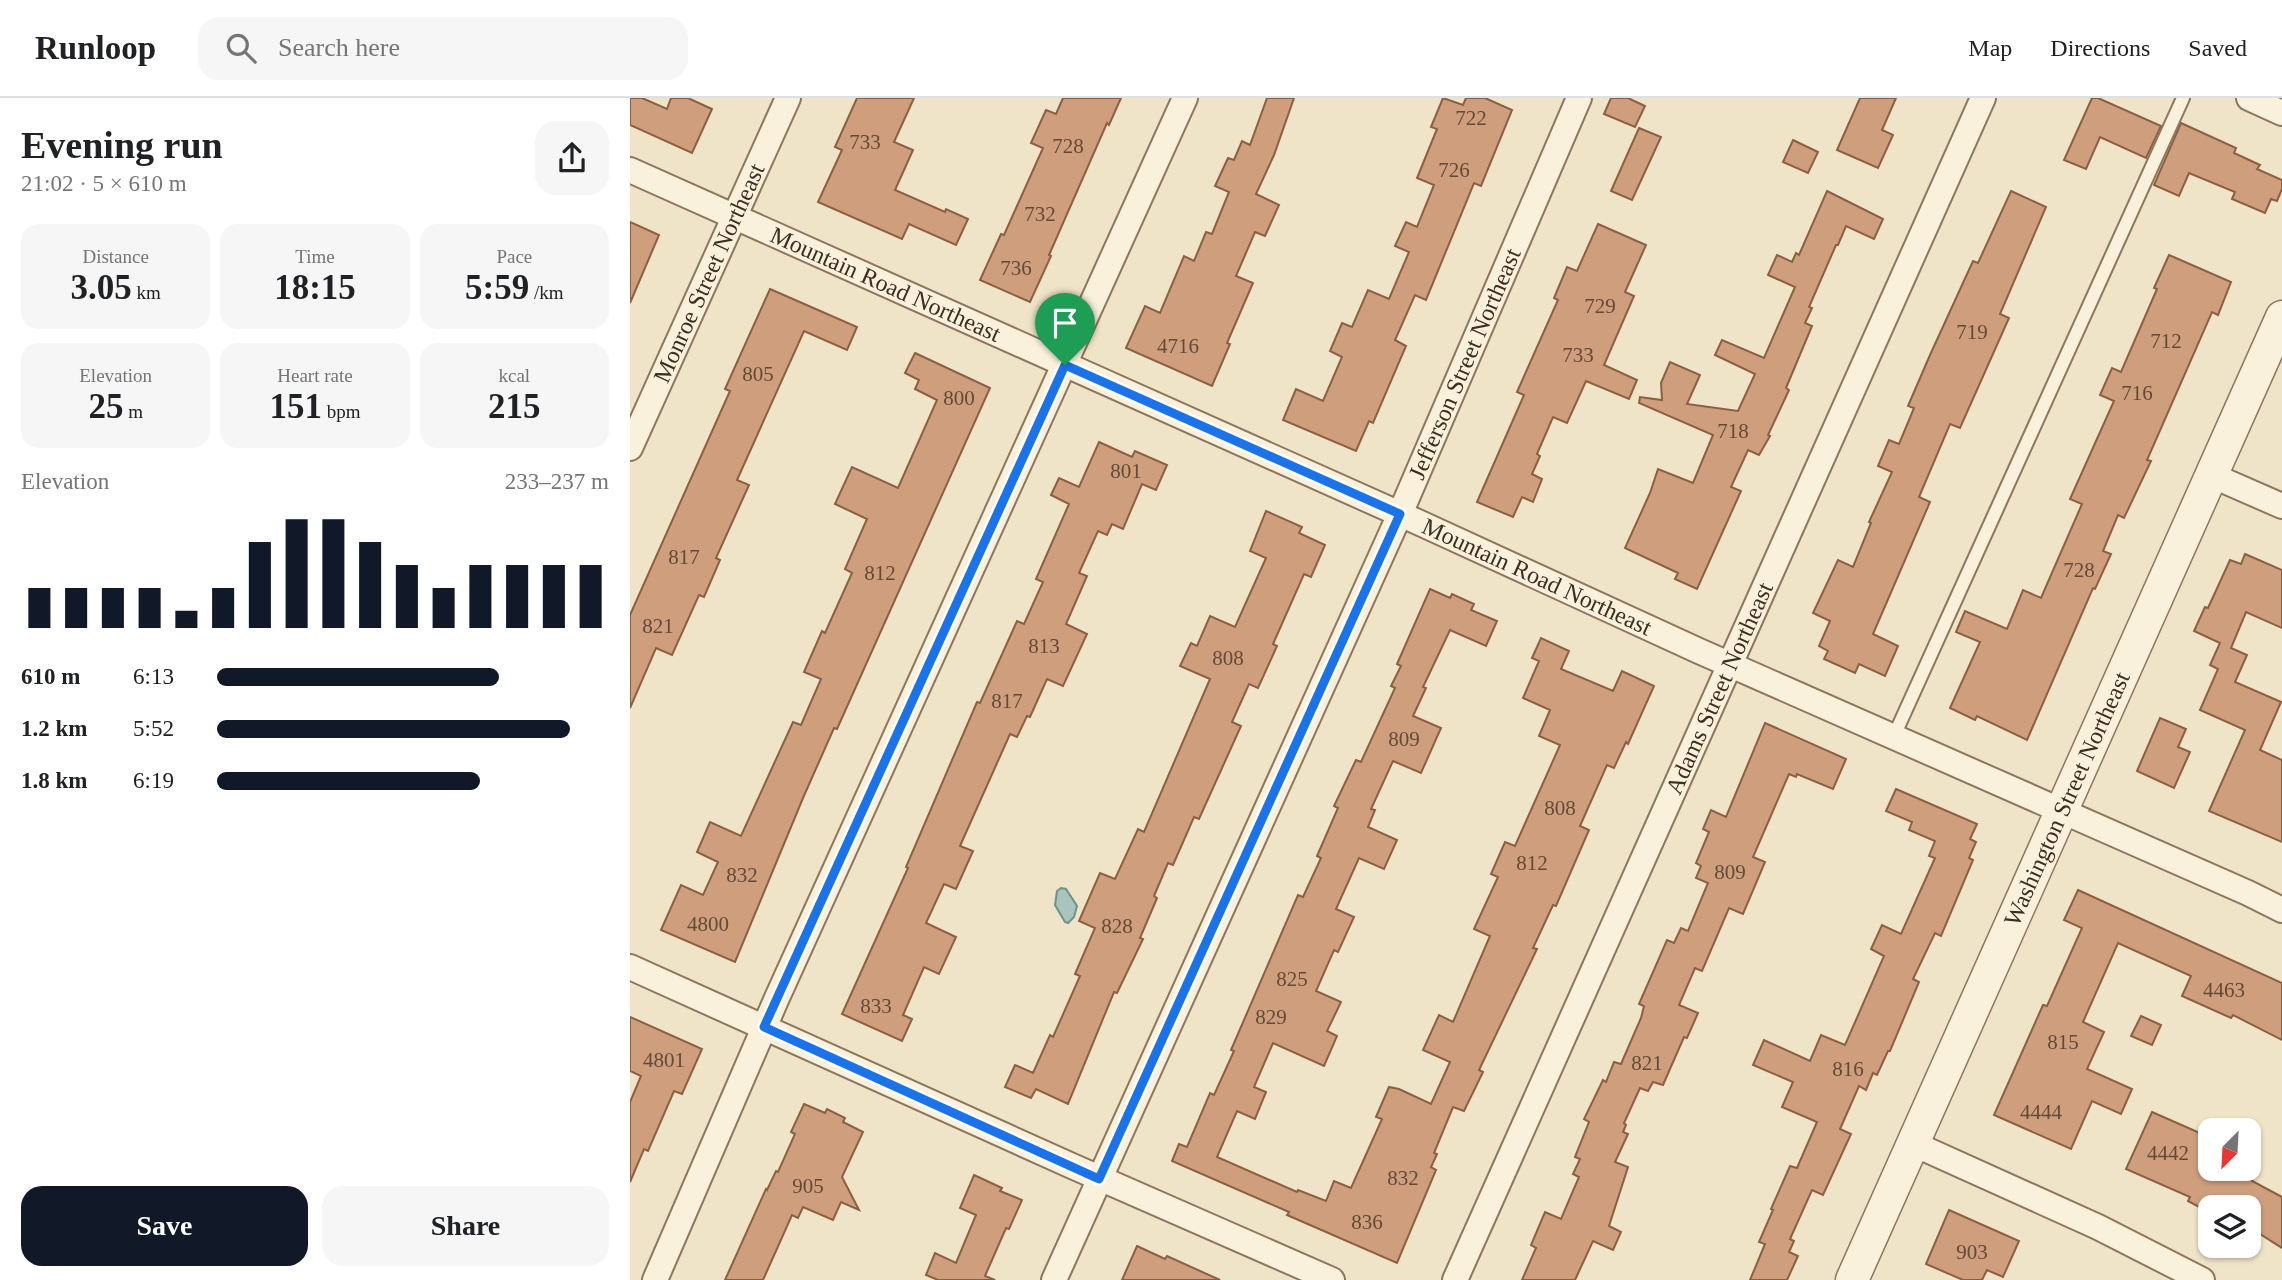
<!DOCTYPE html>
<meta charset="utf-8">
<style>
body{margin:0;font-family:"Times New Roman",serif;background:#f6f6f6;color:#202124;height:100vh;display:flex;flex-direction:column;font-size:26px;white-space:nowrap}
*{box-sizing:border-box;margin:0}
p{font-size:23px;color:#757577}
.icon{flex:none;width:38px;height:38px;fill:none;stroke:currentColor;stroke-width:2;stroke-linecap:round;stroke-linejoin:round}
.map{position:relative;flex:1;overflow:hidden}
.details{display:flex;flex-direction:column;background:#fff;width:630px}
.details>*{flex:none}
.needle{width:46px;rotate:204deg}
.controls{position:absolute;left:1568px;top:1020px;display:grid;gap:14px}
.controls a{display:grid;place-items:center;width:63px;height:63px;border-radius:14px;background:#fff;box-shadow:0 2px 5px #0004;font-size:35px}
.pin{position:absolute;display:grid;place-items:center;width:60px;height:60px;color:#fff;margin:-72px -30px;border-radius:50% 50% 50% 0;rotate:-45deg;box-shadow:0 0 7px #0007}
.pin .icon{rotate:45deg}
.round{display:grid;place-items:center;flex:none;width:74px;height:74px;border-radius:21px;background:#f6f6f6}
.headline{display:flex;align-items:center;justify-content:space-between;height:119px;padding:0 21px}
h1{font-size:38px;font-weight:700;line-height:52px}
.figures{display:grid;grid-template-columns:repeat(3,1fr);gap:10px;height:119px;padding:7px 21px}
.figures div{display:grid;align-content:center;border-radius:18px;background:#f6f6f6;text-align:center}
.figures b{font-size:35px;font-weight:700}
.figures small{font-size:19px;font-weight:400}
.figures p{font-size:19px}
.chart{height:196px;padding:14px 21px}
.chart p{display:flex;justify-content:space-between}
.chart svg{width:100%;height:126px;margin-top:7px;stroke:#111827;stroke-width:6}
.cta{display:flex;gap:14px;margin-top:auto;padding:14px 21px}
.cta a{flex:1;height:80px;border-radius:21px;background:#111827;color:#fff;font-size:28px;font-weight:700;line-height:80px;text-align:center}
.cta a+a{background:#f6f6f6;color:#202124}
ul{padding:0 21px;list-style:none;font-size:23px}
li{display:grid;grid-template-columns:112px 84px 1fr;align-items:center;height:52px}
li i{height:18px;border-radius:9px;background:#111827}
header{display:flex;align-items:center;gap:42px;box-sizing:border-box;height:98px;padding:0 35px;background:#fff;border-bottom:2px solid #e0e0e0}
header strong{font-size:33px}
nav{display:flex;gap:38px;margin-inline-start:auto;font-size:24px}
.search{width:490px;height:63px;background:#f6f6f6;display:flex;align-items:center;gap:18px;box-sizing:border-box;padding:0 24px;border-radius:21px;color:#757577;font-size:26px}
main{display:flex;flex:1;min-height:0}
.map>svg:first-child{display:block}
</style>
<header>
<strong>Runloop</strong>
<div class="search"><svg class="icon" aria-label="search" viewBox="0 0 24 24"><circle cx="10" cy="10" r="6"/><path d="M15 15l6 6"/></svg>Search here</div>
<nav><a>Map</a><a>Directions</a><a>Saved</a></nav>
</header>
<main>
<section class="details">
<div class="headline"><div><h1>Evening run</h1><p>21:02 · 5 × 610 m</p></div><a class="round"><svg class="icon" aria-label="share" viewBox="0 0 24 24"><path d="M12 15V3M7 8l5-5 5 5M5 13v7h14v-7"/></svg></a></div>
<div class="figures">
<div><p>Distance</p><b>3.05<small> km</small></b></div>
<div><p>Time</p><b>18:15</b></div>
<div><p>Pace</p><b>5:59<small> /km</small></b></div>
</div>
<div class="figures">
<div><p>Elevation</p><b>25<small> m</small></b></div>
<div><p>Heart rate</p><b>151<small> bpm</small></b></div>
<div><p>kcal</p><b>215</b></div>
</div>
<div class="chart"><p><span>Elevation</span>233–237 m</p>
<svg viewBox="0 0 160 44" preserveAspectRatio="none"><path d="M5 44V30M15 44V30M25 44V30M35 44V30M45 44V38M55 44V30M65 44V14M75 44V6M85 44V6M95 44V14M105 44V22M115 44V30M125 44V22M135 44V22M145 44V22M155 44V22"/></svg>
</div>
<ul>
<li><b>610 m</b>6:13<i style="width:72%"></i></li>
<li><b>1.2 km</b>5:52<i style="width:90%"></i></li>
<li><b>1.8 km</b>6:19<i style="width:67%"></i></li>
</ul>
<div class="cta"><a>Save</a><a>Share</a></div>
</section>
<div class="map">
<svg width="1652" height="1182" viewBox="0 0 1652 1182">
<rect width="100%" height="100%" fill="#f0e4c8"/>
<path fill="#a9c4bc" stroke="#6f938a" stroke-width="2" d="M431 790 436 791 447 808 444 819 438 825 435 824 425 807 427 793Z"/>
<g fill="#cf9f7d" stroke="#8d5f41" stroke-width="2">
<path d="M0 0H12L37 11 41 0H58L82 11 62 55 0 27Z"/>
<path d="M227 0H284L264 44 283 52 265 92 315 114 316 111 338 121 326 147 279 126 272 141 188 104 212 52 205 49Z"/>
<path d="M433 0H491L479 27 477 25 419 157 421 158 400 204 350 182 371 136 374 137 413 50 401 45 416 12 426 16Z"/>
<path d="M637 0H664L644 57 626 96 649 107 635 138 625 134 606 178 623 185 597 245 600 246 582 288 496 250 515 208 530 215 554 158 564 163 576 134 582 136 599 94 585 88 598 60 604 62 612 43 620 47Z"/>
<path d="M813 0 833 7 836 0H855L882 12 851 88 844 85 796 202 785 197 765 242 776 248 743 325 739 323 726 353 653 322 666 291 693 303 712 259 700 253 712 225 722 229 738 192 759 201 779 154 765 148 776 124 787 129 804 87 787 80 807 31 801 29Z"/>
<path d="M981 0H998L1015 8 1005 29 974 16Z"/>
<path d="M1230 0H1266L1252 32 1263 37 1248 70 1207 52Z"/>
<path d="M1462 0H1468L1531 28 1516 60 1470 39 1456 71 1434 62Z"/>
<path d="M1551 25 1606 50 1604 55 1630 67 1627 71 1652 82V91L1647 103 1641 101 1635 115 1602 101 1605 94 1559 75 1549 98 1524 87Z"/>
<path d="M1009 30 1031 39 1002 102 981 93Z"/>
<path d="M1163 42 1188 54 1178 75 1153 64Z"/>
<path d="M1197 93 1253 121 1244 141 1216 128 1208 147H1206L1179 209 1182 210 1175 225 1182 228 1156 290 1159 292 1138 337 1140 338 1129 357 1118 352 1101 389 1111 393 1067 491 1045 481 1048 475 995 450 1020 395 1028 371 1063 385 1083 337 1009 305 1010 299 1032 302 1031 285 1040 264 1070 277 1057 306 1108 313 1125 276 1085 257 1092 242 1134 260 1165 189 1138 177 1147 157 1162 164 1166 155 1169 157Z"/>
<path d="M1381 93 1416 109 1370 216 1379 220 1330 330 1320 326 1289 399 1300 404 1243 536 1268 548 1255 578 1229 566 1225 575 1194 561 1198 553 1189 548 1200 523 1183 515 1208 462 1223 469 1241 425 1239 424 1262 374 1248 368 1259 342 1269 346 1284 310 1278 308 1300 257 1343 163 1348 165Z"/>
<path d="M0 124 29 137 0 205Z"/>
<path d="M968 126 1016 147 995 194 1004 198 974 267 1007 282 999 301 956 283 937 325 923 319 907 356 910 358 902 376 912 381 903 404 892 399 883 419 847 404 894 297 887 294 928 202 924 200 937 169 947 173Z"/>
<path d="M1539 157 1601 184 1588 217 1582 214 1517 362 1521 363 1494 420 1488 417 1473 453 1481 456 1465 491 1463 490 1397 642 1347 618 1345 622 1320 610 1350 544 1326 534 1335 513 1377 531 1393 492 1411 500 1452 406 1440 401 1484 303 1470 297 1482 270 1491 274 1527 191 1524 190Z"/>
<path d="M140 191 227 229 217 252 174 233 107 382 119 387 86 460 90 462 74 499 69 497 42 557 26 550 0 610V517L100 293 95 291Z"/>
<path d="M285 255 360 290 207 631 204 630 173 700 105 864 31 832 51 787 73 797 88 764 67 754 80 724 111 738 163 624 171 627 191 581 174 574 192 533 195 535 222 475 215 471 237 421 205 406 222 369 268 390 307 302 285 291 289 282 275 275Z"/>
<path d="M469 344 502 359 505 353 537 367 526 392 512 386 493 431 482 426 477 437 468 433 449 475 457 478 436 526 457 536 433 588 417 581 400 619 397 618 387 639 380 636 330 748 343 753 326 791 314 786 296 825 326 839 309 876 294 869 273 917 282 921 272 943 212 916 278 770 276 769 347 604 350 605 387 523 394 526 413 484 406 481 439 406 421 397 429 380 449 389Z"/>
<path d="M636 413 672 429 669 435 695 447 681 479 674 476 643 546 647 548 628 590 619 586 602 624 611 628 569 721 564 719 543 767 538 765 524 798 527 800 510 840 513 841 487 895 484 894 438 1006 406 991 401 1000 375 989 385 967 403 975 420 937 423 939 450 878 445 876 465 830 449 823 470 775 485 781 508 731 514 734 580 581 550 568 561 545 567 548 580 518 605 529 636 460 620 453Z"/>
<path d="M1615 456 1652 472V530L1616 514 1601 550 1617 557 1605 584 1651 604 1630 652 1652 662V744L1579 713 1615 632 1570 612 1588 571 1580 567 1590 545 1564 533 1575 509 1578 510 1600 462 1611 466Z"/>
<path d="M800 491 820 500 822 496 844 506 841 512 867 523 856 548 820 532 793 589 796 590 783 618 811 630 791 675 763 663 741 711 745 712 738 729 767 742 754 771 729 760 706 811 724 819 708 854 704 852 686 893 711 904 697 933 707 938 694 968 643 945 624 989 636 994 625 1021 607 1013 587 1059 667 1094 668 1092 696 1103 704 1083 721 1090 752 1021 746 1019 759 989 769 991 801 1006 820 964 793 952 809 917 823 924 860 838 844 831 868 779 861 776 875 744 885 748 930 647 909 638 920 612 893 600 909 563 902 560 911 540 939 553 931 571 983 593 992 573 1024 588 998 646 996 644 984 670 977 667 950 728 959 732 926 808 923 807 903 850 907 851 849 972 853 974 834 1013 823 1009 804 1055 807 1056 801 1069 806 1072 767 1165 657 1117 659 1114 542 1063 549 1046 557 1049 580 995 584 997 604 953 601 952 668 797 673 799 691 760 687 758 708 710 704 708 726 662 731 664 765 590 761 588 771 568 767 566Z"/>
<path d="M1530 620 1556 631 1548 649 1560 654 1544 690 1507 673Z"/>
<path d="M1135 625 1216 661 1203 691 1167 676 1166 679 1159 676 1123 759 1135 764 1113 816 1099 810 1072 873 1065 870 1049 907 1068 915 1057 940 1054 939 1033 987 1023 984 1018 993 1010 990 994 1025 996 1027 993 1034 998 1036 985 1064 998 1069 979 1128 991 1134 983 1152 963 1143 945 1182H892L906 1150 901 1147 915 1114 931 1121 949 1079 943 1076 950 1061 945 1059 959 1024 954 1021 973 982 976 984 984 964 991 966 1011 920 1014 908 1009 906 1037 842 1044 845 1051 830 1058 833 1078 785 1066 780 1071 768 1066 765 1079 734 1073 731 1081 712 1096 719Z"/>
<path d="M1266 691 1347 726 1340 741 1346 744 1339 760 1343 762 1311 838 1305 835 1283 881 1289 884 1260 953H1258L1247 977 1243 975 1236 992 1229 988 1210 1031 1221 1036 1193 1097 1182 1092 1160 1141 1164 1143 1159 1154 1168 1158 1157 1182H1120L1135 1146 1129 1144 1143 1112 1141 1111 1160 1068 1167 1070 1187 1024 1152 1009 1163 984 1123 967 1134 942 1180 963 1191 937 1215 947 1254 858 1241 851 1252 827 1271 836 1305 760 1299 758 1305 743 1279 732 1282 724 1256 713Z"/>
<path d="M1448 792 1652 885V942L1603 917 1601 920 1552 898 1561 878 1488 845 1453 924 1474 934 1457 971 1502 991 1491 1016 1462 1003 1441 1051 1364 1017 1413 907 1417 908 1452 830 1434 822Z"/>
<path d="M1511 918 1531 927 1522 947 1501 938Z"/>
<path d="M0 919 72 951 52 996 44 993 18 1053 14 1051 0 1084V1004L11 978 0 973Z"/>
<path d="M174 1006 195 1015 197 1011 215 1020 213 1024 233 1034 212 1079 229 1112 211 1104 203 1122 173 1109 168 1120 162 1117 133 1182H95L136 1091 137 1092 146 1073 148 1074 165 1036 161 1034Z"/>
<path d="M1522 1014 1579 1039 1571 1056 1580 1061V1071H1600L1652 1099V1150L1619 1129V1110H1571L1558 1103 1560 1099 1496 1071Z"/>
<path d="M344 1077 372 1090 370 1093 392 1102 379 1131 376 1130 355 1178 365 1182H308L296 1177 305 1155 326 1165 346 1117 330 1110Z"/>
<path d="M1319 1112 1389 1143 1373 1179 1357 1172 1352 1182H1333L1296 1166Z"/>
<path d="M507 1148 535 1161 537 1158 590 1182H492Z"/>
</g>
<g fill="none" stroke-linecap="round" stroke-linejoin="round">
<g stroke="#8d765c" stroke-width="16">
<path id="service" d="M1264 638 1553 0"/>
</g>
<g stroke="#8d765c" stroke-width="28">
<g id="minor">
<path d="M1619 0 1652 15"/>
<path id="s1" d="M0 72 790 425 1069 553 1618 795 1652 812"/>
<path id="s2" d="M0 350 158 0"/>
<path d="M1581 377 1652 408"/>
<path d="M0 869 442 1068 702 1182"/>
<path d="M1284 1046 1468 1129 1572 1182"/>
<path d="M25 1182 146 902 555 0"/>
<path id="s3" d="M424 1182 770 416 949 0"/>
<path id="s4" d="M825 1182 1353 0"/>
</g>
</g>
<g stroke="#8d765c" stroke-width="35">
<g id="tertiary">
<path id="s5" d="M1222 1182 1652 219"/>
</g>
</g>
<use href="#service" stroke="#faf1dc" stroke-width="12"/>
<use href="#minor" stroke="#faf1dc" stroke-width="24"/>
<use href="#tertiary" stroke="#faf1dc" stroke-width="32"/>
</g>
<g fill="none" stroke-linecap="round" stroke-linejoin="round">
<g stroke="#fff" stroke-width="14">
<path id="route" d="M435 267 770 416 469 1081 134 929Z"/>
</g>
<use href="#route" stroke="#1a73e8" stroke-width="9"/>
</g>
<g text-anchor="middle" stroke-width="6" stroke-linejoin="round" paint-order="stroke">
<g font-size="21" fill="#624a37">
<text x="841" y="27">722</text>
<text x="235" y="51">733</text>
<text x="438" y="55">728</text>
<text x="824" y="79">726</text>
<text x="410" y="123">732</text>
<text x="386" y="177">736</text>
<text x="970" y="215">729</text>
<text x="1342" y="241">719</text>
<text x="1536" y="250">712</text>
<text x="548" y="255">4716</text>
<text x="948" y="264">733</text>
<text x="128" y="283">805</text>
<text x="1507" y="302">716</text>
<text x="329" y="307">800</text>
<text x="1103" y="340">718</text>
<text x="496" y="380">801</text>
<text x="54" y="466">817</text>
<text x="1449" y="479">728</text>
<text x="250" y="482">812</text>
<text x="28" y="535">821</text>
<text x="414" y="555">813</text>
<text x="598" y="567">808</text>
<text x="377" y="610">817</text>
<text x="774" y="648">809</text>
<text x="930" y="717">808</text>
<text x="902" y="772">812</text>
<text x="1100" y="781">809</text>
<text x="112" y="784">832</text>
<text x="78" y="833">4800</text>
<text x="487" y="835">828</text>
<text x="662" y="888">825</text>
<text x="1594" y="899">4463</text>
<text x="246" y="915">833</text>
<text x="641" y="926">829</text>
<text x="1433" y="951">815</text>
<text x="34" y="969">4801</text>
<text x="1017" y="972">821</text>
<text x="1218" y="978">816</text>
<text x="1411" y="1021">4444</text>
<text x="1538" y="1062">4442</text>
<text x="773" y="1087">832</text>
<text x="178" y="1095">905</text>
<text x="737" y="1131">836</text>
<text x="1342" y="1161">903</text>
</g>
<g font-size="24" fill="#3d2e20" stroke="#f7eed8">
<text dy="8" stroke="none"><textPath href="#s2" startOffset="192">Monroe Street Northeast</textPath></text>
<text dy="8" stroke="none"><textPath href="#s1" startOffset="280">Mountain Road Northeast</textPath></text>
<text dy="8" stroke="none"><textPath href="#s3" startOffset="1004">Jefferson Street Northeast</textPath></text>
<text dy="8" stroke="none"><textPath href="#s1" startOffset="994">Mountain Road Northeast</textPath></text>
<text dy="8" stroke="none"><textPath href="#s4" startOffset="648">Adams Street Northeast</textPath></text>
<text dy="8" stroke="none"><textPath href="#s5" startOffset="527">Washington Street Northeast</textPath></text>
</g>
</g>
</svg>
<div class="controls">
<a><svg class="needle" viewBox="-14 -14 28 28"><path d="M0-13l5 13h-10z" fill="#e53935"/><path d="M0 13l5-13h-10z" fill="#757577"/></svg></a>
<a><svg class="icon" aria-label="layers" viewBox="0 0 24 24"><path d="M12 4l9 5-9 5-9-5zM3 14l9 5 9-5"/></svg></a>
</div>
<div class="pin" style="left:435px;top:267px;background:#1e9e55"><svg class="icon" aria-label="arrive" viewBox="0 0 24 24"><path d="M6 21V4h12l-3 4 3 4H6"/></svg></div>
</div>
</main>
